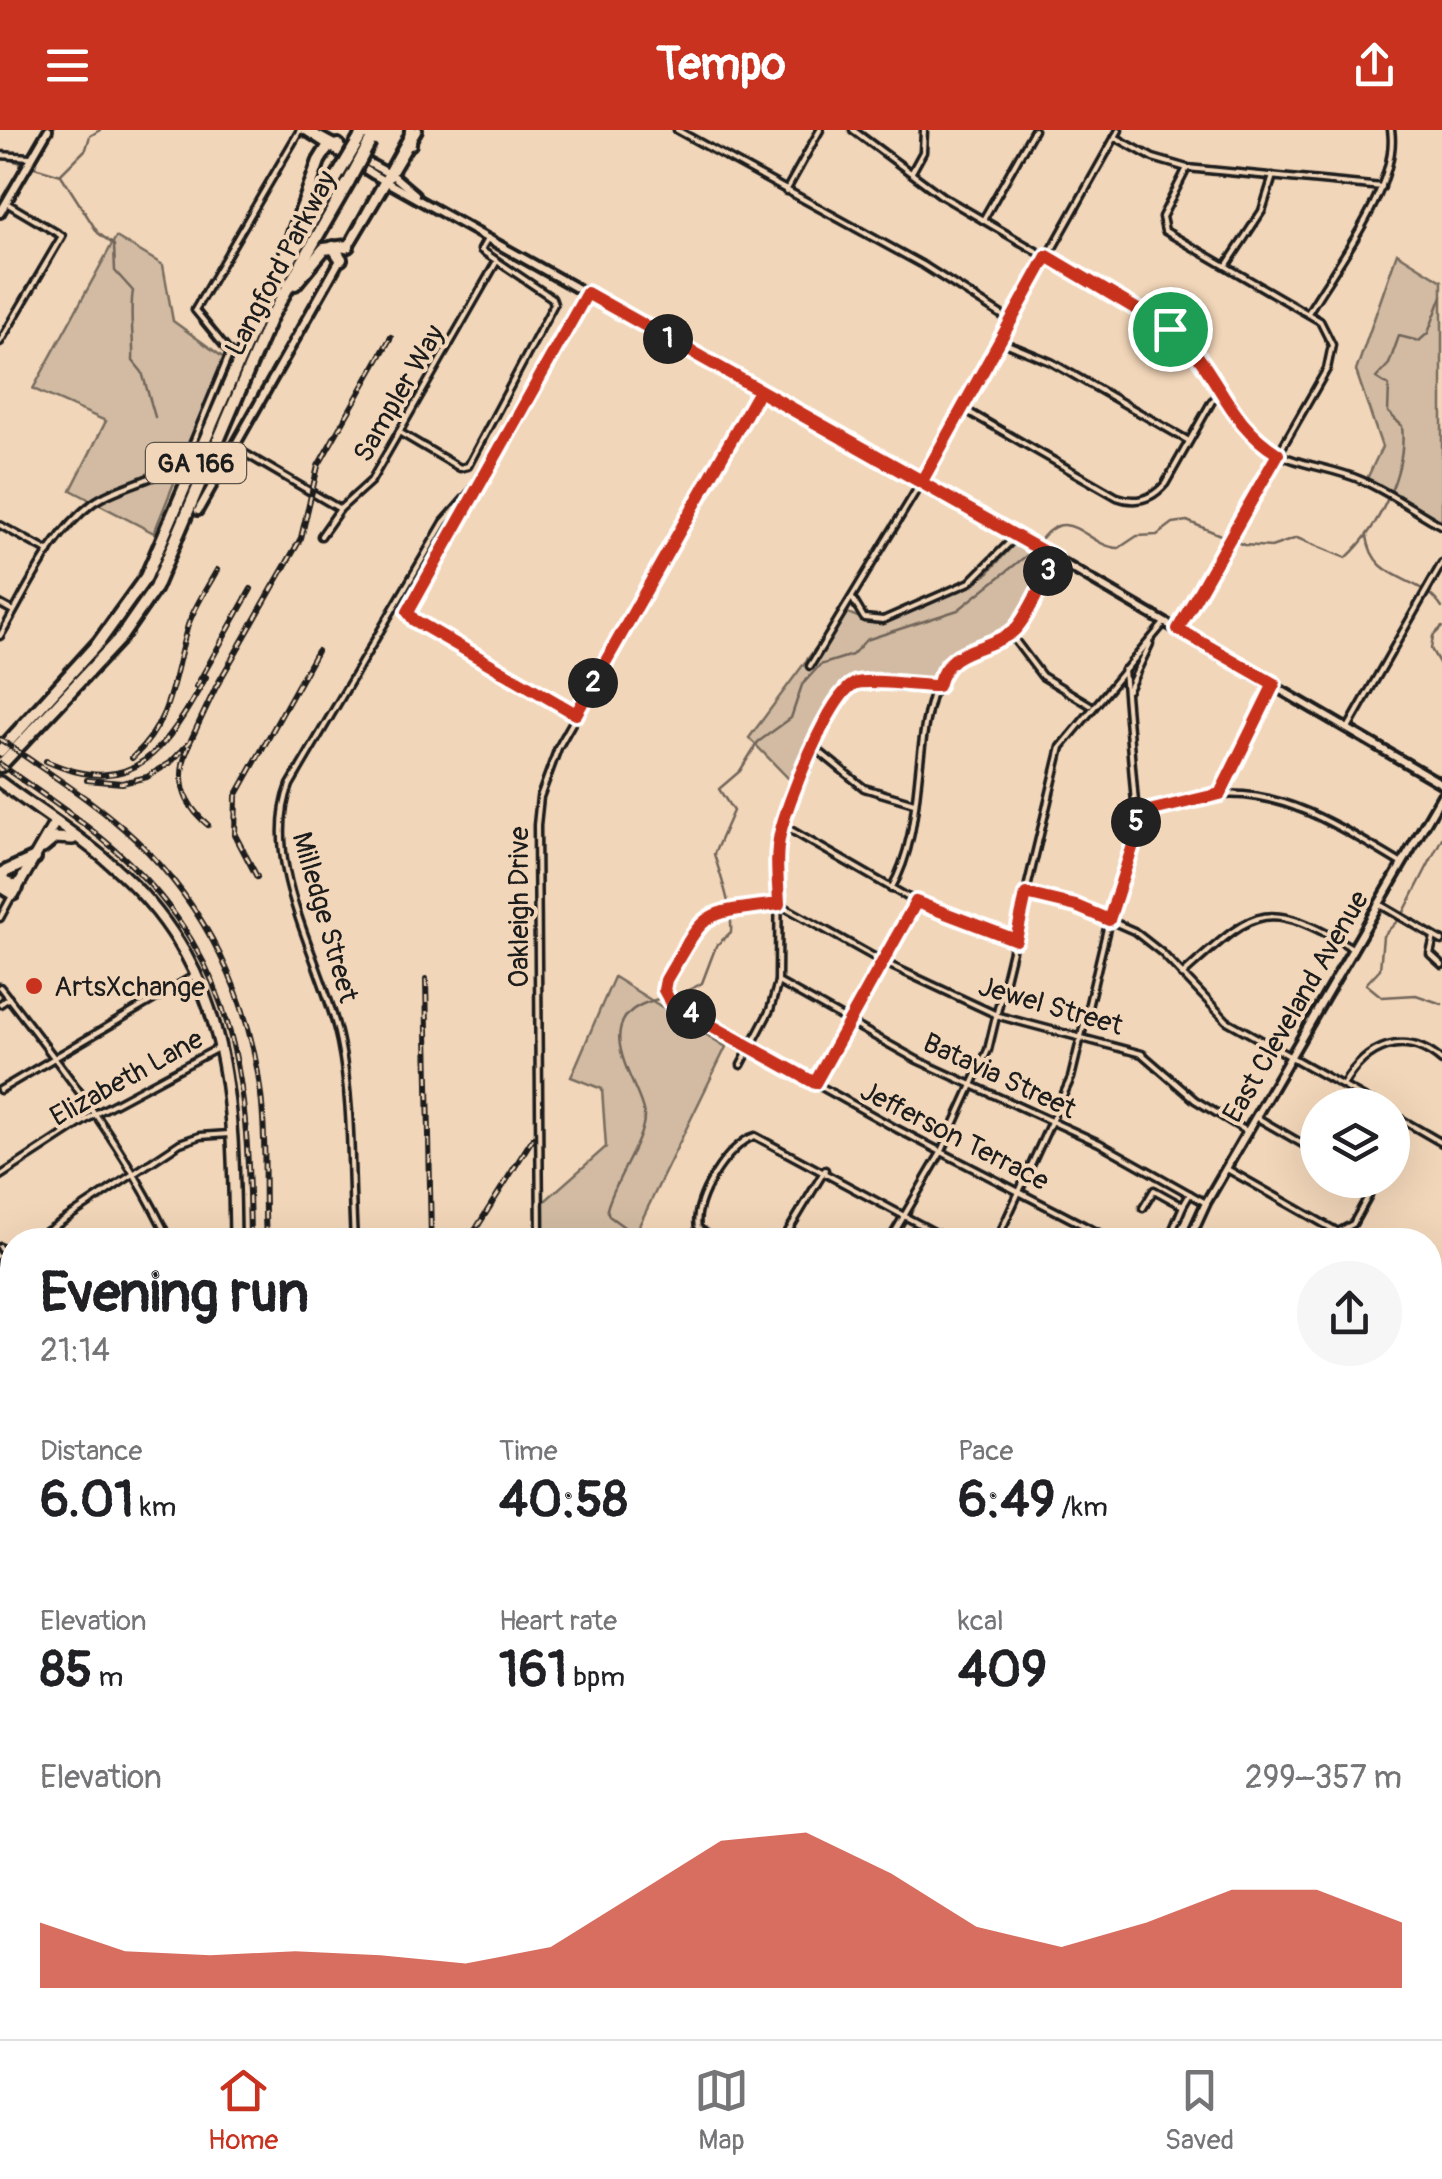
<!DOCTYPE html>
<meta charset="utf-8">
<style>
body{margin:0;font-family:Pangolin,sans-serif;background:#f6f6f6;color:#202124;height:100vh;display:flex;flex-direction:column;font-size:38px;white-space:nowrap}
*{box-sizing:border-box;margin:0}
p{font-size:32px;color:#757577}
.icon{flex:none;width:55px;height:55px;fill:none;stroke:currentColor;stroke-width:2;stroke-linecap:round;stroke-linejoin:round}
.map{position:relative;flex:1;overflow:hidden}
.panel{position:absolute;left:0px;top:1098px;width:1442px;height:812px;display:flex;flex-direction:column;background:#fff;border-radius:40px 40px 0 0;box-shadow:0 10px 40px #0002}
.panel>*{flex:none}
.buttons{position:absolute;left:1300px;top:958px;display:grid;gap:20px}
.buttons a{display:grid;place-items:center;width:110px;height:110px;border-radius:50%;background:#fff;box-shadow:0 10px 40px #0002;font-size:50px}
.pin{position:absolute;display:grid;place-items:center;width:85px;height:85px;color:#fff;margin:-42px;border:5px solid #fff;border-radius:50%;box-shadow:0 2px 10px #0007}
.km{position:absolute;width:50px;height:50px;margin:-25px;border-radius:50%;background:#222;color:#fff;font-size:28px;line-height:50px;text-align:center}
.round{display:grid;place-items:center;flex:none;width:105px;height:105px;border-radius:52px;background:#f6f6f6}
.headline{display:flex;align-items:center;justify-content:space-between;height:170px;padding:0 40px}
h1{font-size:55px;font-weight:700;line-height:75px}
.stats{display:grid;grid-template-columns:repeat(3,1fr);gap:15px;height:170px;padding:10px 40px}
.stats div{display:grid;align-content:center}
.stats b{font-size:50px;font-weight:700}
.stats small{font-size:28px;font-weight:400}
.stats p{font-size:28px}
.chart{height:280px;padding:20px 40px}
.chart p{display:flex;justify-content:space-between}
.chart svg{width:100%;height:180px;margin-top:10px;fill:#c8321e;opacity:.7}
header{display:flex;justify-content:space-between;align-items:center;height:130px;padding:0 40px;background:#c8321e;color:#fff;font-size:45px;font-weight:700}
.tab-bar{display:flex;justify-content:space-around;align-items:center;height:140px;border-top:2px solid #e0e0e0;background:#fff;font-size:28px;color:#757577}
.tab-bar a{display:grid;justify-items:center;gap:5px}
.tab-bar .current{color:#c8321e}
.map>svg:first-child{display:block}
</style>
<header><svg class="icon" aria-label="menu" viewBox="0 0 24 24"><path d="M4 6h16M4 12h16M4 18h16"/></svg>Tempo<svg class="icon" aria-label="share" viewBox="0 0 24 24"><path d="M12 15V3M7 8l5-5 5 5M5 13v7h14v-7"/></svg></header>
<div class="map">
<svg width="1442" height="1909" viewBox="0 0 1442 1909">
<rect width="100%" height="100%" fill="#f2d6b9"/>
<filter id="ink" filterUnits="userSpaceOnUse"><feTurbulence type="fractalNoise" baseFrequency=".01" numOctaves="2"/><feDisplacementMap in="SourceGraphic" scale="20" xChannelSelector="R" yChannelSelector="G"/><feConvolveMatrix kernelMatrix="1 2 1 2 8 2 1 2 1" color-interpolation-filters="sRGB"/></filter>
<g filter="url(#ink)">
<g fill="#d2bba2" stroke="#776c5f" stroke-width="2.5">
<path d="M116 107 163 135 173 191 224 228 154 403 71 360 106 291 33 259Z"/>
<path d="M1397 123 1442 151V400L1364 355 1382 317 1356 241Z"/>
<path d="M1019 409 1054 429 1011 502 944 529 933 548C912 551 892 546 872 547 825 549 809 617 793 653L749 608 843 481 875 494 985 446Z"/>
<path d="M614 847 726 917 632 1110H540L538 1077 606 1017 602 959 571 947Z"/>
<path d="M0 1667 12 1669V1898H71L52 1909H0Z"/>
</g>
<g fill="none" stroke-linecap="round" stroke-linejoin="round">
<g stroke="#71655a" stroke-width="2.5">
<path d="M1 27 61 45 98 103 114 115 115 141 133 161C129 184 134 207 133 231L142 242 155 287"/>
<path d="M61 44 86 19 90 6 100 0"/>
<path d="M1367 406C1373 454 1420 443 1442 478"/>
<path d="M1039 412C1068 371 1087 417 1119 418L1137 406 1157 405 1173 393 1187 391 1244 415 1271 417 1297 408 1346 428C1379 398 1407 341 1402 296L1388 282 1389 256 1376 248 1389 234 1399 206 1419 211 1428 203 1442 166"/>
<path d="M1442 497 1433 506 1431 519 1442 538"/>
<path d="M1442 708 1402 786 1383 806 1380 839 1366 854 1382 867 1416 865 1442 874"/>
<path d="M642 1110 609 1086 607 1079C614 1051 645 1009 644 986 644 961 589 897 643 874 662 866 684 865 702 853L716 816 731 802C733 779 720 744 714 724L733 681 719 659 740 641 758 612 791 588 802 555 820 535 852 525 866 510 958 480 1031 422"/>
</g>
<g stroke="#1c1c1c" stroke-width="11">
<g id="street">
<path d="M677 0 923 135 1011 191"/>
<path d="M853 0 942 66 1174 202C1210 234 1221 283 1259 312 1290 336 1326 335 1361 350 1389 362 1415 381 1442 396"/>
<path d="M1115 7 1153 28 1187 38 1382 57"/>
<path d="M0 25 30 27"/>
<path d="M912 42 923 22 924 0"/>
<path d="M786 61 820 0"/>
<path d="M983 90 1034 0"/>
<path d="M1226 136 1262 81 1273 46"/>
<path d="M1308 183C1335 137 1400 54 1391 0"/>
<path d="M1000 211 1051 232 1189 311"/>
<path d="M0 212 62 106 8 74"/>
<path d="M962 278 1117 367C1136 374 1152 369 1165 354L1212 271 1220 265"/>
<path d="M399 302 460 338 468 336 554 174 552 168 481 120 486 111"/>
<path d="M234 317 340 379"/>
<path d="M0 395 49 422"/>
<path d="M321 406 340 379 371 351 497 131"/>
<path d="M852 468 864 488 883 490 970 452 1016 406"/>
<path d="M0 474 13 481"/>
<path d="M1178 499 1327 239 1332 215 1320 191 1165 101 1162 87 1187 38"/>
<path d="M1014 502V509L1042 546 1090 575"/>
<path d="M0 506C27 461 50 405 93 373 120 353 170 349 189 322L230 223 195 180 300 0"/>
<path d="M810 536 922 351 1119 0"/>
<path d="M1128 560 1150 514"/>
<path d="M576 584 414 490 408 483 585 166"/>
<path d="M1348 598 1442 433"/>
<path d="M815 618 864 658 914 673"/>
<path d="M1221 662 1274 554"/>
<path d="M1136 685C1164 677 1192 667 1221 665 1287 660 1348 702 1402 734"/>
<path d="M782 695 916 772 1015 809"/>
<path d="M891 759C928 695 909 610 941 543 955 514 992 520 1014 502 1027 491 1046 446 1055 428"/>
<path d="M1026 764 1077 776 1134 801 1162 823 1227 891 1377 975"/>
<path d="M1379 774 1442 811"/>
<path d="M0 788 13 764"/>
<path d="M1434 807 1430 824 1442 835"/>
<path d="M1182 845C1256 779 1263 766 1354 819"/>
<path d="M778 852 917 930 1099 1013 1204 1072"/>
<path d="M0 857C62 937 126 1018 169 1110"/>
<path d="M0 874 9 868"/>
<path d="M741 935 770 880 778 852 779 706 830 581 842 563 863 551 901 557 937 556"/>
<path d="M816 951 916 772"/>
<path d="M1343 955C1366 916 1404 898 1442 931"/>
<path d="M0 960 192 847"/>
<path d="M1392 984 1442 1013"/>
<path d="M1256 987 1318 1023"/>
<path d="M1227 1039 1338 1102 1353 1094 1369 1065 1365 1050"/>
<path d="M0 1046 95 984 218 918"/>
<path d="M1143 1078 1154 1060 1183 1076 1190 1064"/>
<path d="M1174 1097 1183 1076"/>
<path d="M34 1110 180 1013 200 1006 229 1004"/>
<path d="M354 1110C350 1045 353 975 340 912 324 833 259 734 290 655L444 392 480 351"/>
<path d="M540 1110 537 695 540 667 558 618 759 261"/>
<path d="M715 1110 698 1098C692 1071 729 1013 755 1006L949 1110"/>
<path d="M783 1110 825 1040"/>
<path d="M890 1110 942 1021 988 920 1061 617 1165 492"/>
<path d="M997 1110 1071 948 1109 790 1133 712 1136 685 1124 540"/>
<path d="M1112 1110 897 999 671 873 665 855 707 786 779 774 883 832 999 886 1142 924 1195 970 1248 1002"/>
<path d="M0 1117 12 1136"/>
<path d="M0 1133 12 1124"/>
<path d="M0 1244 12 1236"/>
<path d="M1430 1313 1442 1319"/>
<path d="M1430 1341 1442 1348"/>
<path d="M1430 1371 1442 1381"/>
<path d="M1430 1420 1442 1398"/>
<path d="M1430 1428 1442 1435"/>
<path d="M0 1509 12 1516"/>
<path d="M1430 1561 1442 1540"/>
<path d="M1430 1583 1442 1590"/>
<path d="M1430 1713 1442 1691"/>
<path d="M1430 1739 1442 1746"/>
<path d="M1430 1860 1442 1838"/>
<path d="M177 1898 184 1909"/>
<path d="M278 1898 285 1909"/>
<path d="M493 1898 500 1909"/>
<path d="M645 1898 653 1909"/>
<path d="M1190 1898 1192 1906"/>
<path d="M718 1909 735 1898"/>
<path d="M1244 1909 1246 1898"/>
<path d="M1352 1909V1898"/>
<path d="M1416 1909 1417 1898"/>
</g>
</g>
<g stroke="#1c1c1c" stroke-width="14">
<g id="secondary">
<path d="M304 0 374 45 922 351 1442 654"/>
<path d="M308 0 395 47 415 64"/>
<path d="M0 83 48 0"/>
<path d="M349 116 418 0"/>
<path d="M346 119 410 3"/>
<path d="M198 381 340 130"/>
<path d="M1189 1110 1206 1073 1442 665"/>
<path d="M1430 1264 1442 1266"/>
<path d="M457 1898 459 1909"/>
<path d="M1122 1898 1143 1909"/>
<path d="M1168 1898 1169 1909"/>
<path d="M49 1909 70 1898"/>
<path d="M402 1909 413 1898"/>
<path d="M414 1909 425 1898"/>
<path d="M562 1909 578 1898"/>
<path d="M1142 1909H1153L1164 1898"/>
</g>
</g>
<g stroke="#1c1c1c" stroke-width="16">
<g id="primary">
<path d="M0 652C40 682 85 709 122 744 232 846 233 971 235 1110"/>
<path d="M43 718 55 708 73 709"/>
<path d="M14 763 55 692"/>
<path d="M675 1898 693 1909"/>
<path d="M849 1898 870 1909"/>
</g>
</g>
<g stroke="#1c1c1c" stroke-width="18">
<g id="highway">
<path d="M410 14 411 0"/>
<path d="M333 117 341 129"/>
<path d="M283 131 319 31 327 18 338 15"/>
<path d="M295 154 324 119 348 116"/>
<path d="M0 621 99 512 146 447 258 187 338 45"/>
<path d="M0 636 121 507 155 458 271 187 349 51"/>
<path d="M0 744 35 728"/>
<path d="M0 748 17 758"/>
<path d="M0 756 13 764"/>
</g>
</g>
<use href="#street" stroke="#f2d6b9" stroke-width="4"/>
<use href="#secondary" stroke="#f2d6b9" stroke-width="6"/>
<use href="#primary" stroke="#f2d6b9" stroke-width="9"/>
<use href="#highway" stroke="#f2d6b9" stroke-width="10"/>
<g stroke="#1c1c1c" stroke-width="6">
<g id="rail">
<path d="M196 557 251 459"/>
<path d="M0 609C45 641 95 671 135 709 206 776 250 868 261 965 267 1013 263 1062 266 1110"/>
<path d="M189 616C175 648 182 673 208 695"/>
<path d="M132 628C173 591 173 545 188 495 195 476 207 458 217 440"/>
<path d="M46 631C135 671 167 617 206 547"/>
<path d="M0 634C41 664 85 692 122 726 241 836 248 959 250 1110"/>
<path d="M87 650 122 653 147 647 170 633 190 612 216 557 301 408 318 336 391 207"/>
<path d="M257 747 235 705 236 666 317 521"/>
<path d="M426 849 431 1110"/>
<path d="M469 1110 533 1008"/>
<path d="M0 1571 12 1570"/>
<path d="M865 1898 885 1909"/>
<path d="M892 1898 919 1909"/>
<path d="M922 1898 954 1909"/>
</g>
</g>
<use href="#rail" stroke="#f2d6b9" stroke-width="2.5" stroke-dasharray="8" stroke-linecap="butt"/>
<g stroke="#1c1c1c" stroke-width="18" stroke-linecap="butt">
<g id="highway-bridge">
<path d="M338 45 361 6"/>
<path d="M349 51 370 12"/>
</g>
</g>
<use href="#highway-bridge" stroke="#f2d6b9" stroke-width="10"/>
</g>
</g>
<g fill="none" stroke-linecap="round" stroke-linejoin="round" filter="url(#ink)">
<g stroke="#fff" stroke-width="20">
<path id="route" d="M1170 199 1047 126 922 351 587 163 408 482 414 490 576 584 759 261 1055 428C1046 445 1025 494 1011 503 983 522 947 517 938 556 918 556 866 548 854 554 829 566 786 675 780 704 775 727 778 750 779 774 697 784 708 779 666 850L664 860 671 873 815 953 916 772 1016 810 1026 764 1076 776 1109 790 1134 712 1136 684 1220 664 1274 554 1178 499 1278 324C1221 289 1219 235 1170 199"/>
</g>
<use href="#route" stroke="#c8321e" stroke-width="12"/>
</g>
<circle fill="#c8321e" stroke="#f2d6b9" stroke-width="4" cx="34" cy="856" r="10"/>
<g text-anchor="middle" stroke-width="8" stroke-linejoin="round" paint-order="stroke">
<rect fill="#f2d6b9" stroke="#5c544b" stroke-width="2.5" x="146" y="313" width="100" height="40" rx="8"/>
<g font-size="25" font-weight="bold" fill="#1c1c1c">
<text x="196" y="342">GA 166</text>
</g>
<g font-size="28" fill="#1c1c1c" stroke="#f2d6b9">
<text transform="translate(280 133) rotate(-62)" y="10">Langford Parkway</text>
<text transform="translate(398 263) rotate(-60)" y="10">Sampler Way</text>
<text transform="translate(518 777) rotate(-90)" y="10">Oakleigh Drive</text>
<text transform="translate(326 787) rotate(74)" y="10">Milledge Street</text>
<text transform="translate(1051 875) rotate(16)" y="10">Jewel Street</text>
<text transform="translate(1295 876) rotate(-60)" y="10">East Cleveland Avenue</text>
<text transform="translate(1000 945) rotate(25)" y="10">Batavia Street</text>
<text transform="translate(126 947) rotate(-29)" y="10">Elizabeth Lane</text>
<text transform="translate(955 1005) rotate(27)" y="10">Jefferson Terrace</text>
</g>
<g font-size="28" fill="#1c1c1c" stroke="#f2d6b9" text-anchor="start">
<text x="54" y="866">ArtsXchange</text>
</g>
</g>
</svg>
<div class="buttons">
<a><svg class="icon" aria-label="layers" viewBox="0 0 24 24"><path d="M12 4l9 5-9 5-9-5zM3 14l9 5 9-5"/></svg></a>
</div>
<div class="pin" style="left:1170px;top:199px;background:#1e9e55"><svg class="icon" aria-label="arrive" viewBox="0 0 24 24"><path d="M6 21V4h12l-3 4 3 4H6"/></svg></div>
<b class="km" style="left:668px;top:209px">1</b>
<b class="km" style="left:593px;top:553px">2</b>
<b class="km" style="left:1048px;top:441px">3</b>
<b class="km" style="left:691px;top:884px">4</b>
<b class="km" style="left:1136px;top:692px">5</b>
<section class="panel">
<div class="headline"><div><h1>Evening run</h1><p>21:14</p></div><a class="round"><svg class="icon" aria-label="share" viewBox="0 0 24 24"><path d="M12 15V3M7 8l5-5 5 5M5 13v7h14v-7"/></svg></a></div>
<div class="stats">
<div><p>Distance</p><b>6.01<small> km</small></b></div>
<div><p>Time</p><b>40:58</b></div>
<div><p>Pace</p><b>6:49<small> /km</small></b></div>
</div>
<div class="stats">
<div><p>Elevation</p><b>85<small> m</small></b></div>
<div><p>Heart rate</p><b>161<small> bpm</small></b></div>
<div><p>kcal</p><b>409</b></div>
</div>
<div class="chart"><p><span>Elevation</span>299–357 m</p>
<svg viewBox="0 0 160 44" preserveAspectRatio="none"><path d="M0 44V28L10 35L20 36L30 35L40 36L50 38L60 34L70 21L80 8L90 6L100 16L110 29L120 34L130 28L140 20L150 20L160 28V44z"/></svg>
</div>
</section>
</div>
<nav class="tab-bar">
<a class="current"><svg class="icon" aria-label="home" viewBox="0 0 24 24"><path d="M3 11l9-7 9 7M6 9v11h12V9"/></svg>Home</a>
<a><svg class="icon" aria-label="map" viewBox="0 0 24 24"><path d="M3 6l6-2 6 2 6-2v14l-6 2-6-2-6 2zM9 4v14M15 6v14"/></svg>Map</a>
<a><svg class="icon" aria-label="saved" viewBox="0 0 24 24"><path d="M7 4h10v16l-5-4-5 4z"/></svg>Saved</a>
</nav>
